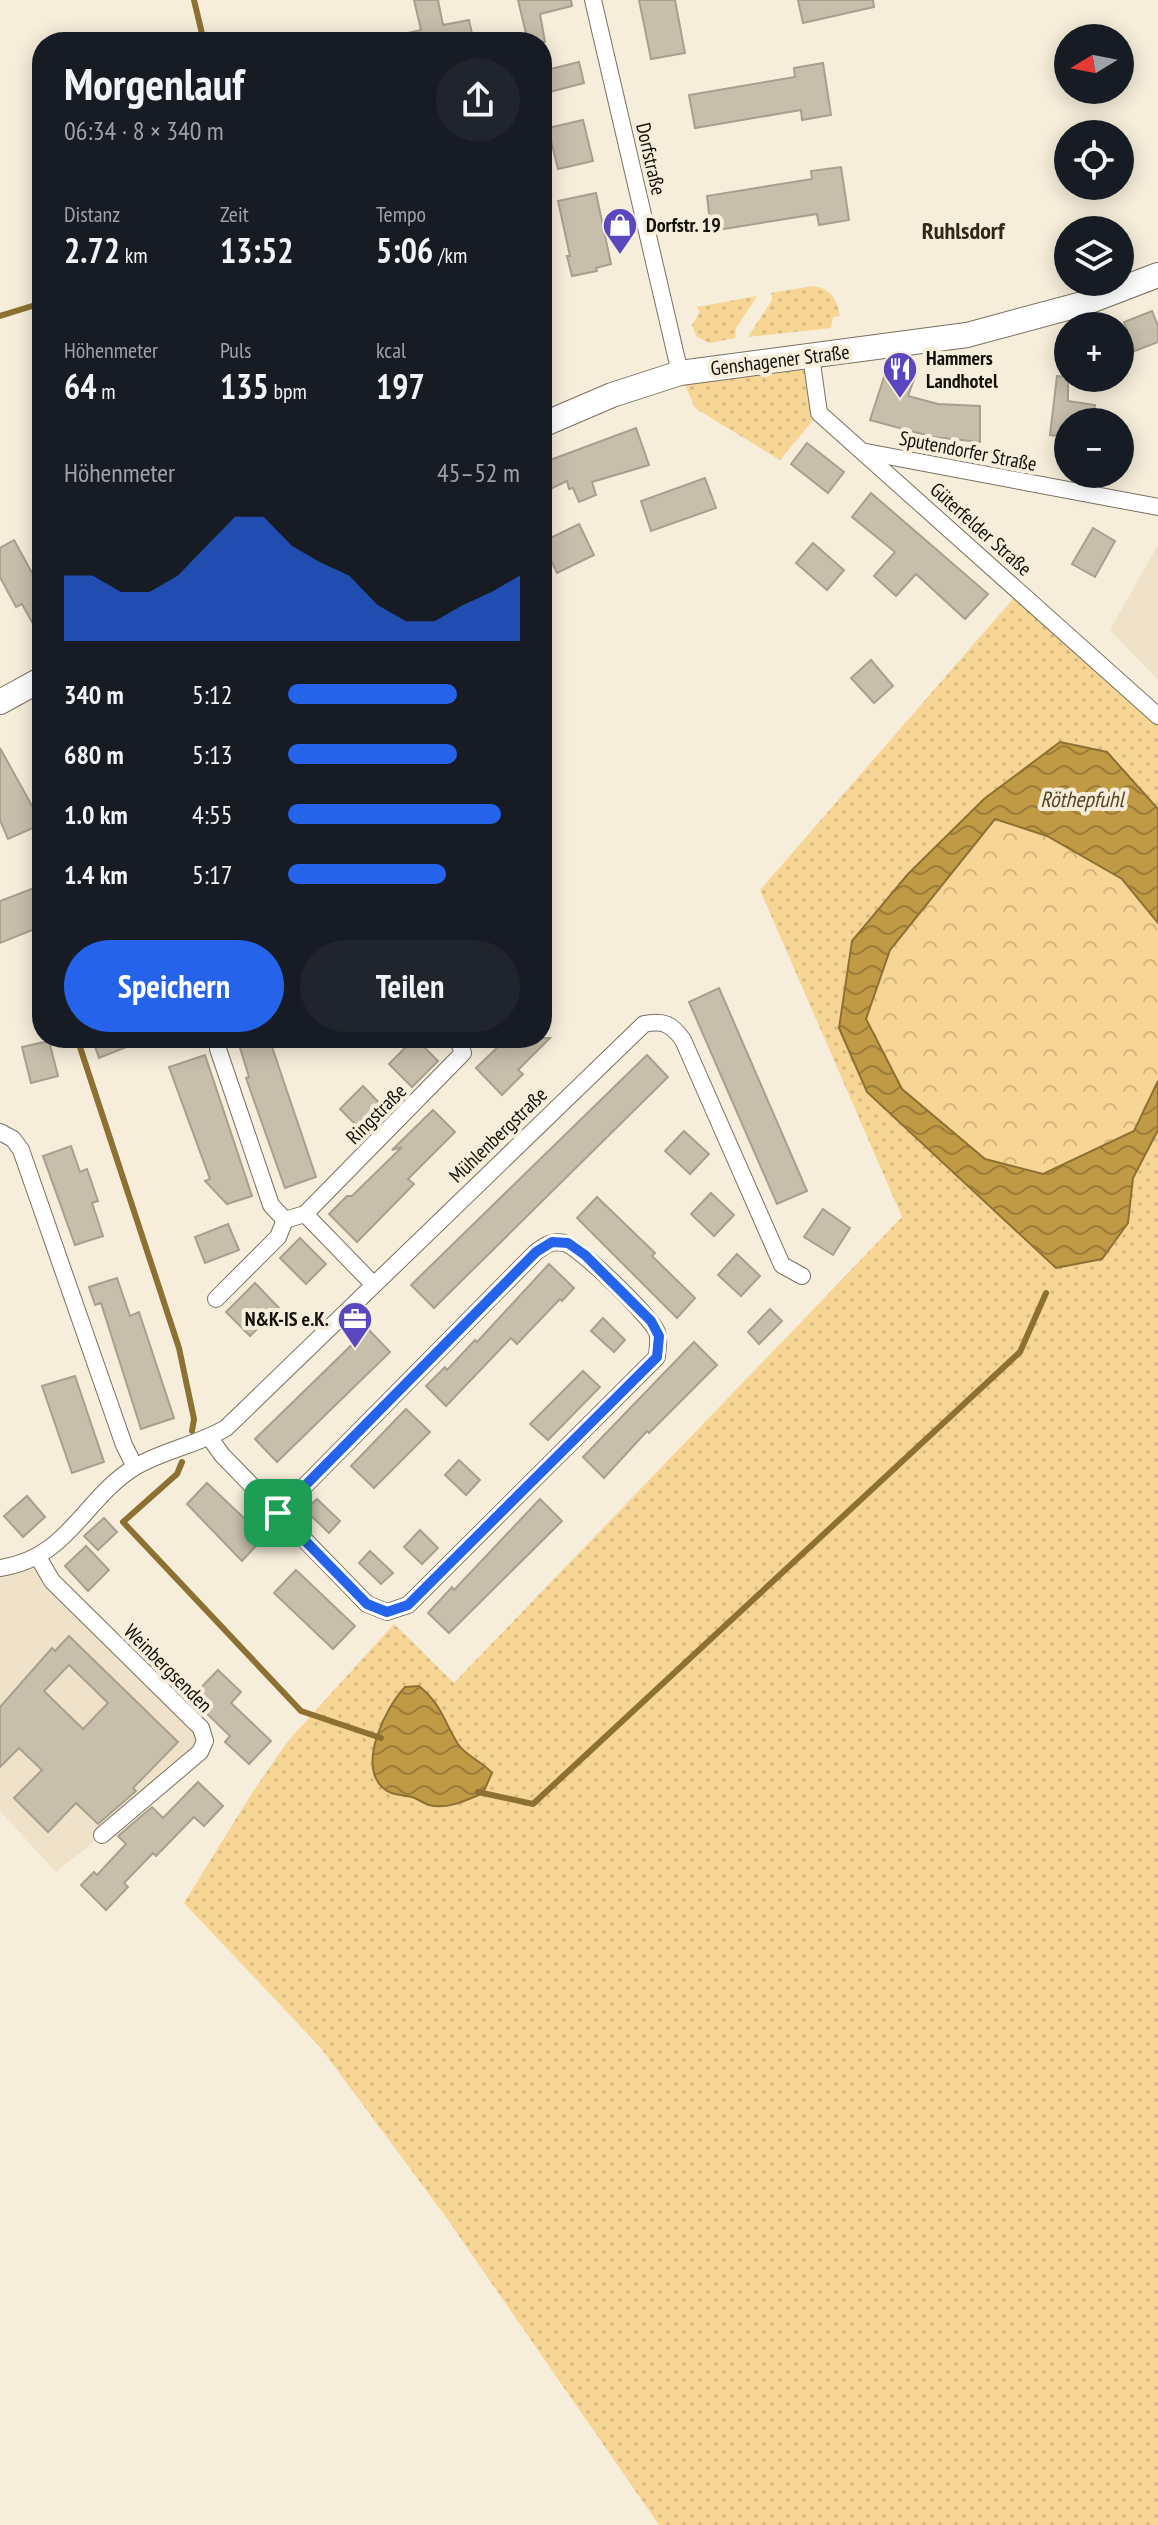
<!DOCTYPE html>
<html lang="de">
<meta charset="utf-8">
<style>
body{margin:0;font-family:"PT Sans Narrow",sans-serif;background:#20242c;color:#f1f3f6;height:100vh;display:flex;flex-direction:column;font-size:30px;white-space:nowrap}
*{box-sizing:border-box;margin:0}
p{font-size:26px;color:#9ea1a6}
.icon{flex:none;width:44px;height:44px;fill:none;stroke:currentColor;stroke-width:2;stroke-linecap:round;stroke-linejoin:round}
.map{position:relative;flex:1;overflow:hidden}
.drawer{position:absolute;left:32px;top:32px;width:520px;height:1016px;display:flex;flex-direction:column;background:#171b24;border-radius:32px;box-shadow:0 4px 20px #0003}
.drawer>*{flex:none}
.needle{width:52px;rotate:260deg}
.fabs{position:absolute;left:1054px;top:24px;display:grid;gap:16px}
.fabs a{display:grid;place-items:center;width:80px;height:80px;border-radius:50%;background:#171b24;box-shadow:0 4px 20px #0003;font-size:40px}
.pin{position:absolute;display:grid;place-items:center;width:68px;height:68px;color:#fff;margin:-34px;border-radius:16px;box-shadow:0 4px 12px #0006}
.round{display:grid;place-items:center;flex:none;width:84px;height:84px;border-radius:42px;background:#20242c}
.head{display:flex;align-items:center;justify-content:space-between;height:136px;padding:0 32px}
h1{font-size:44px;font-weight:600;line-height:60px}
.figures{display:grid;grid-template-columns:repeat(3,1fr);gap:12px;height:136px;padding:8px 32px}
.figures div{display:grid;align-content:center}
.figures b{font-size:34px;font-weight:600}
.figures small{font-size:22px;font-weight:400}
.figures p{font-size:22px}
.chart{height:224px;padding:16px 32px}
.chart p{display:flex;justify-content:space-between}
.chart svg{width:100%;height:144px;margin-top:8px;fill:#2563eb;opacity:.7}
.button{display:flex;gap:16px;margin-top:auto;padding:16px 32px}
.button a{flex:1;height:92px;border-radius:48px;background:#2563eb;color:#fff;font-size:32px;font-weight:600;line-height:92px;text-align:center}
.button a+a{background:#20242c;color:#f1f3f6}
ul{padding:0 32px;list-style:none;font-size:26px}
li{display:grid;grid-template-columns:128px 96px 1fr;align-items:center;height:60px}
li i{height:20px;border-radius:10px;background:#2563eb}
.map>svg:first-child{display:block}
</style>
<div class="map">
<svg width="1158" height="2525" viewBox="0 0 1158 2525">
<defs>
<pattern id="grass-dots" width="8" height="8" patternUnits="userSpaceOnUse" patternTransform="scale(2)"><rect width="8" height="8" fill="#f7d695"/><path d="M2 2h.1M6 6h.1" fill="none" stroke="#d3b77f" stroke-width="1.8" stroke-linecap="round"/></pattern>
<pattern id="forest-crowns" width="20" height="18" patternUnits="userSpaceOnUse" patternTransform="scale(2)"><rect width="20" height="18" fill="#f7d695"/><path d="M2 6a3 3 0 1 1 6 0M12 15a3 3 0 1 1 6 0" fill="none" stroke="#d3b77f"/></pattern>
<pattern id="water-waves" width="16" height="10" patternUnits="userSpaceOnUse" patternTransform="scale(2)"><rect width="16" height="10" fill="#c19a45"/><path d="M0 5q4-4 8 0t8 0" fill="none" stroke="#9c7c38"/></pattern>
</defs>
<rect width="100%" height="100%" fill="#f6edda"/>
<g fill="#efe2c8">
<path d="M1158 545V680L1110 630Z"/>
<path d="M38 1557 205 1741 102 1835 56 1872 0 1811V1568Z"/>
</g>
<g fill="url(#grass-dots)">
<path d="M812 286C831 288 837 299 840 316L833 317 831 328 748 337 772 300 771 293Z"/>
<path d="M757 296 736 328 735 338 709 343 696 336 692 325 700 312 697 307Z"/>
<path d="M811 356 819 413 780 460 695 408 680 373Z"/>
<path d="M1020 591 1158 716V809L1107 752 1060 742 984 799 908 874 852 941 839 1028 1127 1223 1133 1178 1158 1130V2525H659L443 2213 320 2047 184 1903 252 1793 288 1741 394 1624 454 1683 902 1217 760 890Z"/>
</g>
<path fill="url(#forest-crowns)" d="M995 819 1047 836 1122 879 1158 923V1081L1134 1131 1044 1174 985 1159 902 1089 866 1019 890 950Z"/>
<g fill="url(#water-waves)" stroke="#8d7133" stroke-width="2">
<path d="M1060 742 1107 752 1158 809V923L1122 879 1047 836 995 819 890 950 866 1019 902 1089 985 1159 1043 1174 1134 1131 1158 1081V1130L1133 1178 1128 1223 1102 1259 1056 1268 867 1092 839 1028 852 941 908 874 984 799Z"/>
<path d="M419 1686C442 1705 443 1720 458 1744 467 1757 482 1761 492 1773L483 1793C467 1800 447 1810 429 1805 423 1803 418 1799 412 1797 401 1794 392 1796 383 1788 357 1764 386 1707 405 1687Z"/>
</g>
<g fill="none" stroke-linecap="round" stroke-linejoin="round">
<g stroke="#8d7133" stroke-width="6">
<path d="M194 0 204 42"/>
<path d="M0 316 42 303"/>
<path d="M77 1038 179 1348 194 1419 192 1431"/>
<path d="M182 1462 177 1474 123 1522 301 1711 381 1738"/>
<path d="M478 1792 533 1804 1020 1352 1046 1293"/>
</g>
</g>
<g fill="#c7beac" stroke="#a89f8d" stroke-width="2" fill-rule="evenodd">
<path d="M414 0H438L443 25 469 20 473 38 457 42H400L399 35 421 30Z"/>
<path d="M518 0H571L572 6 540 14 545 42H528Z"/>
<path d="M639 0H675L685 53 651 59Z"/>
<path d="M798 0H873L874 7 803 23Z"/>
<path d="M579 62 584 83 542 94V71Z"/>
<path d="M823 63 831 115 802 120 801 110 695 128 689 95 795 77 794 68Z"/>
<path d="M583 120 593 161 558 169 548 128Z"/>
<path d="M841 167 849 220 819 225 817 214 711 231 707 196 812 179 811 171Z"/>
<path d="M596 193 611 264 596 268 597 271 572 276 567 256H570L558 201Z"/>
<path d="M1152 311 1158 326V342L1135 351 1124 322Z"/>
<path d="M888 365 916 374 908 396 938 404 980 406V442L933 437 870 420Z"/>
<path d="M1057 376 1068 377V401L1095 405 1092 422H1068V437L1050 435Z"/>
<path d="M636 428 649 465 592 482 596 495 579 502 573 488 569 489 567 481 542 493V463Z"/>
<path d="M807 443 844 472 828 493 791 464Z"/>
<path d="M705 478 716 508 651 531 641 501Z"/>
<path d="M871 493 988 594 965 619 916 574 896 596 874 576 895 552 852 517Z"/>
<path d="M579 524 594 555 557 573 542 542Z"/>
<path d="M1093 528 1115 541 1095 577 1072 564Z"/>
<path d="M14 540 42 591V640L22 604 16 607 0 577V548Z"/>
<path d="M813 543 844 570 827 590 796 563Z"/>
<path d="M871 660 893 686 874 703 851 678Z"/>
<path d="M0 748 42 824 8 839 0 820Z"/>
<path d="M42 885V926L0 943V901Z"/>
<path d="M719 988 807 1191 777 1204 689 1002Z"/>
<path d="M92 1038H146L147 1039 99 1058Z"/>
<path d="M237 1038H269L316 1177 285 1188 246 1078 249 1077Z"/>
<path d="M415 1038 438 1061 412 1087 389 1064Z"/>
<path d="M507 1038H550L518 1070 523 1074 502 1095 476 1068Z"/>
<path d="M49 1041 58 1076 31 1083 22 1047Z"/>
<path d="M205 1055 252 1196 227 1204 205 1181 210 1179 169 1067Z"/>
<path d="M647 1055 668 1077 434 1308 411 1285Z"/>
<path d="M363 1086 387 1111 364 1133 340 1109Z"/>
<path d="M433 1110 455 1132 408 1179 414 1184 357 1242 329 1214 347 1196H352L402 1147 392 1150Z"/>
<path d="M684 1131 709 1154 690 1174 665 1151Z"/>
<path d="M71 1146 80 1172 87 1169 98 1201 92 1203 103 1236 75 1245 43 1156Z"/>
<path d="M711 1193 734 1215 714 1236 691 1214Z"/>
<path d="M597 1197 655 1253 652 1256 695 1298 677 1318 577 1218Z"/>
<path d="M823 1209 850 1228 833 1255 804 1237Z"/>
<path d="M228 1224 239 1250 205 1263 195 1237Z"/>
<path d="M300 1238 326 1264 306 1284 280 1258Z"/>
<path d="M737 1254 760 1276 741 1296 718 1275Z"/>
<path d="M549 1264 574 1288 562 1301 560 1299 517 1344 511 1338 446 1406 426 1386 445 1367 447 1370 475 1340 477 1342Z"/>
<path d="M117 1278 130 1316 139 1312 174 1418 141 1429 101 1303 95 1305 89 1287Z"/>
<path d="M255 1283 279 1308 250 1336 226 1312Z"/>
<path d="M770 1309 782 1321 759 1344 748 1332Z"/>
<path d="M603 1318 625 1340 614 1352 591 1331Z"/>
<path d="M368 1329 390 1352 277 1462 255 1439Z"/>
<path d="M694 1342 717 1365 649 1433 647 1431 604 1478 583 1457Z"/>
<path d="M583 1371 600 1387 548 1440 530 1424Z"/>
<path d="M75 1376 104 1462 72 1473 42 1386Z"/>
<path d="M406 1409 430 1432 374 1488 351 1466Z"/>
<path d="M459 1460 480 1480 466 1495 445 1475Z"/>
<path d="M207 1483 264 1537 242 1561 187 1504Z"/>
<path d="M27 1496 45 1517 23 1537 4 1516Z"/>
<path d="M317 1499 340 1521 329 1533 305 1510Z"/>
<path d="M540 1499 562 1521 449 1633 428 1613 452 1587 454 1590Z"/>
<path d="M104 1518 117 1532 98 1550 84 1536Z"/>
<path d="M420 1530 438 1548 422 1564 404 1547Z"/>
<path d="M86 1546 109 1570 88 1591 65 1566Z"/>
<path d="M370 1551 393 1573 381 1584 359 1563Z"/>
<path d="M296 1570 355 1626 333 1649 274 1593Z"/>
<path d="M69 1636 178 1742 133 1788 136 1791 98 1824 76 1803 48 1832 14 1798 42 1770 19 1748 0 1767V1707L52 1648 55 1651ZM69 1665 108 1703 83 1729 44 1691Z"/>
<path d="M218 1670 241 1692 231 1703 271 1741 249 1764 225 1742 230 1736 191 1698Z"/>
<path d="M198 1782 223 1806 204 1826 194 1817 156 1856 153 1853 124 1883 128 1887 106 1910 81 1885 94 1872 97 1875 126 1844 118 1836 152 1807 163 1818Z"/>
</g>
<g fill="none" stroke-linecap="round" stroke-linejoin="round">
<g stroke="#797160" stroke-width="18">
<g id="minor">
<path d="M593 0 680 373"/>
<path d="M811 356 819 413 1158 716"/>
<path d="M866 452 1158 507"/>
<path d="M218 1038V1049L271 1205 285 1220 305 1214 463 1053 457 1038"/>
<path d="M0 1132 13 1139 21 1150 124 1445 135 1467"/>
<path d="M305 1214 373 1284"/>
<path d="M216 1299 278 1237 285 1220"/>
<path d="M210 1438 222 1455 367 1604 387 1612 408 1605 657 1357C657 1349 660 1340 657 1332 651 1317 579 1246 564 1243 552 1240 546 1245 536 1252L278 1513"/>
<path d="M38 1557 52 1581 201 1728 205 1741 200 1752 102 1835"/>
<path d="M0 1568C69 1558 83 1499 135 1467 164 1450 197 1445 226 1428L644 1024C663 1020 672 1024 683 1040L782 1265 802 1276"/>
</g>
</g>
<g stroke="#797160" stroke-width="26">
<g id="secondary">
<path d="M542 425 612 395 680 373 967 335 1082 304 1158 275"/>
<path d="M0 702 42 679"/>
</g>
</g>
<use href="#minor" stroke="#fff" stroke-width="16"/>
<use href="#secondary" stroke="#fff" stroke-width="24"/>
</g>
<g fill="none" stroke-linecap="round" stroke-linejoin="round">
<g stroke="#fff" stroke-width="16">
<path id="route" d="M552 1242 568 1243 585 1255 651 1321 659 1336 657 1357 408 1605 387 1612 367 1604 278 1513 536 1252Z"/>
</g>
<use href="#route" stroke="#2563eb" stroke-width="10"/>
</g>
<defs>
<g id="shop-pin" transform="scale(1.8)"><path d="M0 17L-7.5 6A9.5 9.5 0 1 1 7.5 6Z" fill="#5a47bf" stroke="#f6edda"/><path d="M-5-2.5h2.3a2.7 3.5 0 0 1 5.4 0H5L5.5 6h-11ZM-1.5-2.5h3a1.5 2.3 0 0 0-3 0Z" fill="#fff"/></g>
<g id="restaurant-pin" transform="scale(1.8)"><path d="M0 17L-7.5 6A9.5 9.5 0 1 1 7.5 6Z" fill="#5a47bf" stroke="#f6edda"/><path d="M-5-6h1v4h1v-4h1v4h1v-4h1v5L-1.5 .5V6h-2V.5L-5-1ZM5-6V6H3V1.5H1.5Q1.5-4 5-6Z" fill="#fff"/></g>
<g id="office-pin" transform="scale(1.8)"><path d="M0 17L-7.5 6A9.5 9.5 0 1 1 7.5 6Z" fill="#5a47bf" stroke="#f6edda"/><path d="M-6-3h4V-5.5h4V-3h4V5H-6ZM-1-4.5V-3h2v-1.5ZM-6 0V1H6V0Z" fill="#fff"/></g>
</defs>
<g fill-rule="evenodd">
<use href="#shop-pin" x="620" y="225"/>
<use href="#restaurant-pin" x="900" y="369"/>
<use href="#office-pin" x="355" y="1319"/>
</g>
<g text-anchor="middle" stroke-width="8" stroke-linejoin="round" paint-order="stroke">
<g font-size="20" fill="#14100a" stroke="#f6edda">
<text transform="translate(651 159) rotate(77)" y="7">Dorfstraße</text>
<text transform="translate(780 360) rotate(-7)" y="7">Genshagener Straße</text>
<text transform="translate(968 451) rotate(11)" y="7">Sputendorfer Straße</text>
<text transform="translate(981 529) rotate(42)" y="7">Güterfelder Straße</text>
<text transform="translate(376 1114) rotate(-45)" y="7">Ringstraße</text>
<text transform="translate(498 1135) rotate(-44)" y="7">Mühlenbergstraße</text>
<text transform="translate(168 1668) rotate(45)" y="7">Weinbergsenden</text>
</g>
<g font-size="20" font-weight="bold" fill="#14100a" stroke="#f6edda" text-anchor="start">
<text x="646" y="232">Dorfstr. 19</text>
<text x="926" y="365">Hammers<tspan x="926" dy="23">Landhotel</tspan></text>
<text x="329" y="1326" text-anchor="end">N&amp;K-IS e.K.</text>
</g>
<g font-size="22" font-style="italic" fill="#574622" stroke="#f6edda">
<text x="1082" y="807">Röthepfuhl</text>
</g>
<g font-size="24" font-weight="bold" fill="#30281a" stroke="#f6edda">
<text x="963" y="239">Ruhlsdorf</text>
</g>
</g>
</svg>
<div class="fabs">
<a><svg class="needle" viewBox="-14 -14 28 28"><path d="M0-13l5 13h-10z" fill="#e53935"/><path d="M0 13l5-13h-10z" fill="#9ea1a6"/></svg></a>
<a><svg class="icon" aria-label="locate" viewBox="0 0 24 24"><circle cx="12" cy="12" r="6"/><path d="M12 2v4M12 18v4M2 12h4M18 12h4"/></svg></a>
<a><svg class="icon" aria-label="layers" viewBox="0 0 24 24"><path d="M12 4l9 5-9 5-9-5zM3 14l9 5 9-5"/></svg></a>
<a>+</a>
<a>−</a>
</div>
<div class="pin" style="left:278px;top:1513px;background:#1e9e55"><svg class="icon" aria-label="arrive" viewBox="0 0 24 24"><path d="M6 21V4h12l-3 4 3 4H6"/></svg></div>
<section class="drawer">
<div class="head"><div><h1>Morgenlauf</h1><p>06:34 · 8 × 340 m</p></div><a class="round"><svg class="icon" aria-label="share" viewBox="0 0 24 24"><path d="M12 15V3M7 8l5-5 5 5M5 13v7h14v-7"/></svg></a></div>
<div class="figures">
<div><p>Distanz</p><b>2.72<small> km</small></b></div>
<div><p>Zeit</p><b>13:52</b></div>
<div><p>Tempo</p><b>5:06<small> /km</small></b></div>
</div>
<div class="figures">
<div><p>Höhenmeter</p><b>64<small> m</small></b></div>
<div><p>Puls</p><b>135<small> bpm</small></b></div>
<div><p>kcal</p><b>197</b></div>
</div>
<div class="chart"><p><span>Höhenmeter</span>45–52 m</p>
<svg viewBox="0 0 160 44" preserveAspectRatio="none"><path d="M0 44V24L10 24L20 29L30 29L40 24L50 15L60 6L70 6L80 15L90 20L100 24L110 33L120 38L130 38L140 33L150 29L160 24V44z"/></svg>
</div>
<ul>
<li><b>340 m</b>5:12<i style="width:73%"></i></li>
<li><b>680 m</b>5:13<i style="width:73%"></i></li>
<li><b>1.0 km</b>4:55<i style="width:92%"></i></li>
<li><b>1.4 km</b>5:17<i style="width:68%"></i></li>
</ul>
<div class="button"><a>Speichern</a><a>Teilen</a></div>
</section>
</div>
